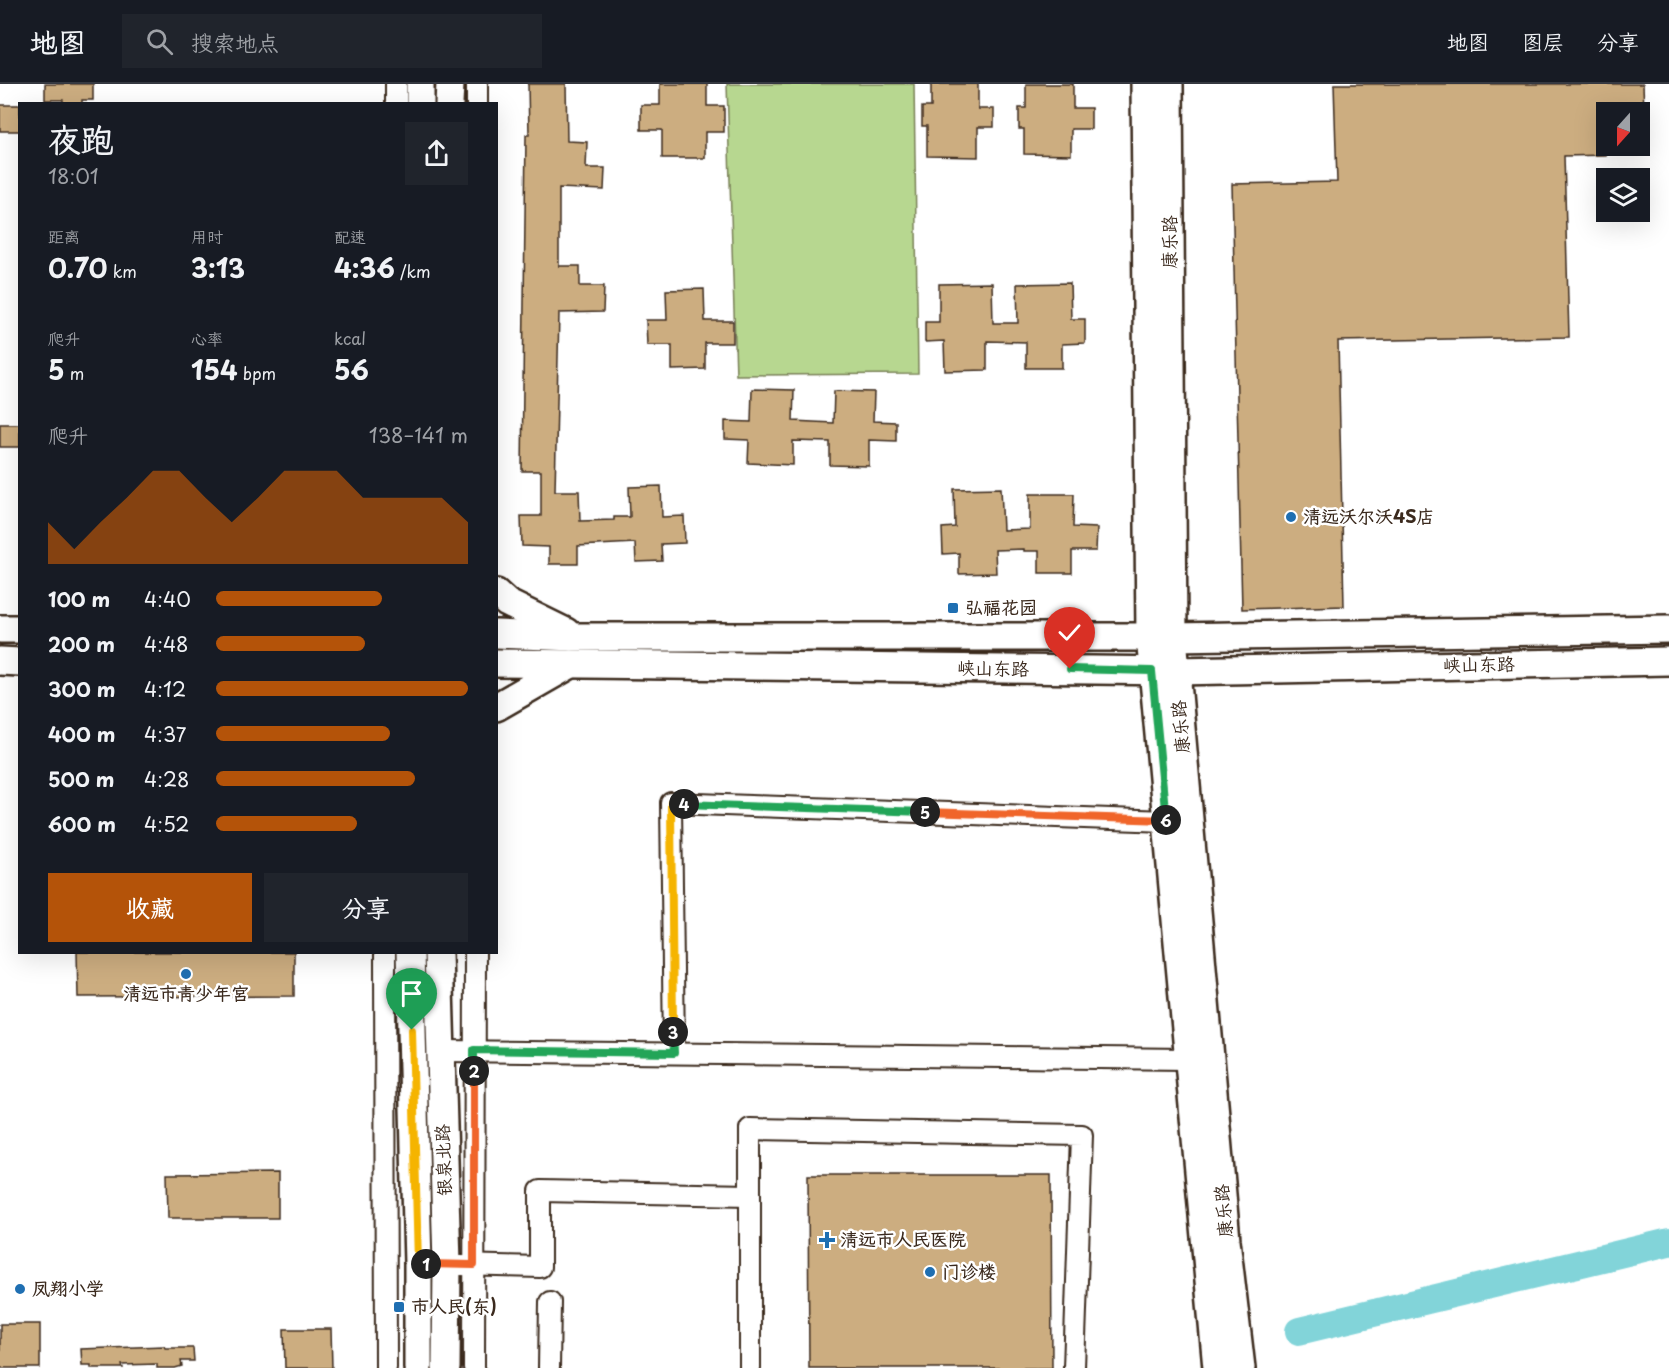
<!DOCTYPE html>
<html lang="zh">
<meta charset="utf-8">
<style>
body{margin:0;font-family:"Playpen Sans","LXGW WenKai TC",sans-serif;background:#20242c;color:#f1f3f6;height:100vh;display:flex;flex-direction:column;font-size:22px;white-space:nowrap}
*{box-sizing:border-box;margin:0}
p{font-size:20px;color:#9ea1a6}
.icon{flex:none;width:33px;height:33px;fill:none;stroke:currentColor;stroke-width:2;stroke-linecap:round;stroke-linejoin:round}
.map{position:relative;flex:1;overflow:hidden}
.sheet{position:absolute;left:18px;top:18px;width:480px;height:852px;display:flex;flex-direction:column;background:#171b24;border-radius:0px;box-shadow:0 6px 24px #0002}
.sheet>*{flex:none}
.needle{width:39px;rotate:201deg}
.controls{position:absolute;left:1596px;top:18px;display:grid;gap:12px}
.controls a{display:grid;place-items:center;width:54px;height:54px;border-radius:0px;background:#171b24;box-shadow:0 6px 24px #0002;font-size:30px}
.pin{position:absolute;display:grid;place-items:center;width:51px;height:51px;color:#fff;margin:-62px -26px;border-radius:50% 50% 50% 0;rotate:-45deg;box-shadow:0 0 6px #0007}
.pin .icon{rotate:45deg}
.km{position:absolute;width:30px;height:30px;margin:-15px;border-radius:50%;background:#222;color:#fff;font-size:16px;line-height:30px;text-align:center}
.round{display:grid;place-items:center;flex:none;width:63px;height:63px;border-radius:0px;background:#20242c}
.overview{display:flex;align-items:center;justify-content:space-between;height:102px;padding:0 30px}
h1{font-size:33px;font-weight:700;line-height:45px}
.figures{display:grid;grid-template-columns:repeat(3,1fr);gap:9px;height:102px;padding:6px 30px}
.figures div{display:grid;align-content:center}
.figures b{font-size:26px;font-weight:700}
.figures small{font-size:16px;font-weight:400}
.figures p{font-size:16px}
.chart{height:168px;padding:12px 30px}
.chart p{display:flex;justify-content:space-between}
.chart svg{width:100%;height:108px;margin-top:6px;fill:#b45309;opacity:.7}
.button{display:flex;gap:12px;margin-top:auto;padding:12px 30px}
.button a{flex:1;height:69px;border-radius:0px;background:#b45309;color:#fff;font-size:24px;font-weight:700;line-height:69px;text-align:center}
.button a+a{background:#20242c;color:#f1f3f6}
ul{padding:0 30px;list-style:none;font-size:20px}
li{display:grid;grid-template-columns:96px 72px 1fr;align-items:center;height:45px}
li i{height:15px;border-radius:8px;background:#b45309}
header{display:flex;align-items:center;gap:36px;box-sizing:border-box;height:84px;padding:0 30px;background:#171b24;border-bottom:2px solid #363941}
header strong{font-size:28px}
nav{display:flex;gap:33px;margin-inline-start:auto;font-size:21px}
.search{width:420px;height:54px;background:#20242c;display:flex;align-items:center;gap:15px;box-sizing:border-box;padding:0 21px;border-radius:0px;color:#9ea1a6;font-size:22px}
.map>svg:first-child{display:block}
</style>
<header>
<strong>地图</strong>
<div class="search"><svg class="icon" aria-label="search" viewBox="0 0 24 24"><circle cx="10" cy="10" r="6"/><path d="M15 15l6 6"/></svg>搜索地点</div>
<nav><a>地图</a><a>图层</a><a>分享</a></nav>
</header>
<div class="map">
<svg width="1669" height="1284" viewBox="0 0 1669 1284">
<rect width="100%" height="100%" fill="#fff"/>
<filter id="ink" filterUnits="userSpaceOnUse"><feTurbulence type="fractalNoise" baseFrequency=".0167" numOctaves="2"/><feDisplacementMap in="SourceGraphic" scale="12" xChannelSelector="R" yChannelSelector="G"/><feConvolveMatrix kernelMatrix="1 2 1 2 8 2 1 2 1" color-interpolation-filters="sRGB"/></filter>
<g filter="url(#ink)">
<path fill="#b7d790" stroke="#798057" stroke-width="1.5" d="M727 0H914L918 290 736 291Z"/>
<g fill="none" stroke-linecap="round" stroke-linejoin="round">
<path stroke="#82d4d9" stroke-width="28" d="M1299 1247 1669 1158"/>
</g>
<g fill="#ccad80" stroke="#3b2a1e" stroke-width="1.5">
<path d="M45 0H93V16H82V20H63V16H45Z"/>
<path d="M528 0H566L567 57 587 58 586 84H605L604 106 559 104V182H580V202H604L603 228 559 229 555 407H579L580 437 614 436V433H630L629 403 661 402 662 433 684 432 685 459 661 460 662 477 636 478 635 459 578 462V480H549V463L522 462 521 432H541V387H522L526 51H529Z"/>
<path d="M660 0H707V22H724V48H705V74H662V46H641V21H660Z"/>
<path d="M931 0H978V25H994V43H978V73L927 72V42H922V23H931Z"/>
<path d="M1026 0H1073V24H1091V45H1071V71L1024 70V45H1019V24H1026Z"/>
<path d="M1334 0H1643L1644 28H1606V71L1564 72 1569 253 1338 257 1344 522 1242 525 1232 100 1337 98Z"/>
<rect x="0" y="21" width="20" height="26"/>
<path d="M992 199 993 239H1018L1017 200 1070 199 1071 235H1085V259L1062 260V284H1026V258L987 257V286L945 287 944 257 925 258V238H939V200Z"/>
<path d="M704 205 705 237H733V259H705V285L672 286V261H647L646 236H667L666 206Z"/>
<path d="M752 305 794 306 793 337 833 339 834 307 874 308 873 337 896 338V357L869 356V382L830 381V358L793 357V381L748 379 749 356 725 355V337L751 338Z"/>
<rect x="0" y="340" width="20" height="23"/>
<path d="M1001 404 1003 446 1030 445V410H1074L1073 443 1097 444 1096 467H1072V489H1039V467H1024V465L995 466 996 489 959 490V469L943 470 942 444 955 443 954 405Z"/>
<path d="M77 868H294V912L78 913Z"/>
<path d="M278 1089V1134H168L167 1090Z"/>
<path d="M808 1091H1051L1052 1284H809Z"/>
<rect x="0" y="1240" width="40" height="44"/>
<path d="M284 1245H331L332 1284H285Z"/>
<path d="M164 1262 165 1264H193L194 1277H181L182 1282 175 1284H157V1280L122 1281 123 1284H91V1281H82L81 1265Z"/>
</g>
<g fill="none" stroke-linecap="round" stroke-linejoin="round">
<g stroke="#3b2a1e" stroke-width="24">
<g id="street">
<path d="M396 0V20"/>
<path d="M477 20V0"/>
<path d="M385 868 386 1284"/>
<path d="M440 967 1188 975"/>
<path d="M674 968 671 719 1166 737"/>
<path d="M460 1181 540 1183V1107L750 1111"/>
<path d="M474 1284 475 868"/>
<path d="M549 1284 550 1218"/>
<path d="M750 1284V1045L1082 1051 1074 1284"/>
</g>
</g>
<g stroke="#3b2a1e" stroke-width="32">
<g id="secondary">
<path d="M1145 0 1150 552 1217 1284"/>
<path d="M1169 0 1173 553 1226 1156 1241 1284"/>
<path d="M420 20V0"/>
<path d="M449 20 450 0"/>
<path d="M496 509 507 519 566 548"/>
<path d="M0 545H20"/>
<path d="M496 550 575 553H1173L1669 545"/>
<path d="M0 577 20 578"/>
<path d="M496 579 1176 587 1669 577"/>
<path d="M496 623 571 580"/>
<path d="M410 868 418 1180V1284"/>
<path d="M438 868 447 1180 446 1284"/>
</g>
</g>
<use href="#street" stroke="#fff" stroke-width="20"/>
<use href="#secondary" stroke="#fff" stroke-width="27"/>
</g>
</g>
<g fill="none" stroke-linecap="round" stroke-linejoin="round" filter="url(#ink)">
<g stroke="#fff" stroke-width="12">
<path id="split-1" d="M412 946 418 1180H426"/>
</g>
<g stroke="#fff" stroke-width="12">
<path id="split-2" d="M426 1180 474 1181V987"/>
</g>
<g stroke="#fff" stroke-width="12">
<path id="split-3" d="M474 987V966L674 969 673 948"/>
</g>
<g stroke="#fff" stroke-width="12">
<path id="split-4" d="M673 948 671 719 684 720"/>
</g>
<g stroke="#fff" stroke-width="12">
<path id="split-5" d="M684 720 925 728"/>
</g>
<g stroke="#fff" stroke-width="12">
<path id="split-6" d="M925 728 1166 736"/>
</g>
<g stroke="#fff" stroke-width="12">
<path id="split-7" d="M1070 585 1152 587 1166 736"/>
</g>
<use href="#split-1" stroke="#f5b400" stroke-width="8"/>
<use href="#split-2" stroke="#f0652b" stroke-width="8"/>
<use href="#split-3" stroke="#22a559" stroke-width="8"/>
<use href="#split-4" stroke="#f5b400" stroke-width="8"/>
<use href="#split-5" stroke="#22a559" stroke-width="8"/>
<use href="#split-6" stroke="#f0652b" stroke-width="8"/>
<use href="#split-7" stroke="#22a559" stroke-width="8"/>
</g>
<g fill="#1f6fb2" stroke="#fff" stroke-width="2">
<circle cx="1291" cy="433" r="6"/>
<rect x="947" y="518" width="12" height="12" rx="3"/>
<circle cx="186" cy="890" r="6"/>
<path d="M824 1147h6v6h6v6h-6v6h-6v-6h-6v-6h6z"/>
<circle cx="930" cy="1188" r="6"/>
<circle cx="20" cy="1205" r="6"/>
<rect x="393" y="1217" width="12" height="12" rx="3"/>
</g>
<g text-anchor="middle" stroke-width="5" stroke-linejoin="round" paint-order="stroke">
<g font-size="18" fill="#3b2a1e" stroke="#fff">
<text transform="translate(1170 158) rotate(-90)" y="6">康乐路</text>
<text transform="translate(1479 581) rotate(-1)" y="6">峡山东路</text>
<text transform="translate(993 585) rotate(1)" y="6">峡山东路</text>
<text transform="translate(1181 643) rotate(-95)" y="6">康乐路</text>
<text transform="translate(444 1076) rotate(-92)" y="6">银泉北路</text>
<text transform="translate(1224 1127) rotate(-95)" y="6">康乐路</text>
</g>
<g font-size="18" font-weight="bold" fill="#3b2a1e" stroke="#fff" text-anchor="start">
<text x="1303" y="439">清远沃尔沃4S店</text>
<text x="965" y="530">弘福花园</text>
<text x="186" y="916" text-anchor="middle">清远市青少年宫</text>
<text x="840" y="1162">清远市人民医院</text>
<text x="942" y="1194">门诊楼</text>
<text x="32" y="1211">凤翔小学</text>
<text x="411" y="1229">市人民(东)</text>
</g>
</g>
</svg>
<div class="controls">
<a><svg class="needle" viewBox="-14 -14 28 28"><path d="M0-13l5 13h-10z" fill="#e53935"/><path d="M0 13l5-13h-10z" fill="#9ea1a6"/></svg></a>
<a><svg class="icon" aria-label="layers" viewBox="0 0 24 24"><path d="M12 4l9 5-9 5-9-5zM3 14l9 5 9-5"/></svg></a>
</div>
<div class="pin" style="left:412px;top:946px;background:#1e9e55"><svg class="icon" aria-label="arrive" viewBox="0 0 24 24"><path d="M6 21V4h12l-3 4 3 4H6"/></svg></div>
<div class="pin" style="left:1070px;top:585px;background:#d93025"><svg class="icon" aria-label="check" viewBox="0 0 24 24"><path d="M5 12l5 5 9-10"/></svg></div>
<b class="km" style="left:426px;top:1180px">1</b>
<b class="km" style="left:474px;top:987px">2</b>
<b class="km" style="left:673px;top:948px">3</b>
<b class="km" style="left:684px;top:720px">4</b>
<b class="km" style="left:925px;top:728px">5</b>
<b class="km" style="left:1166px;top:736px">6</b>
<section class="sheet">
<div class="overview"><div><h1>夜跑</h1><p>18:01</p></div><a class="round"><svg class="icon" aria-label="share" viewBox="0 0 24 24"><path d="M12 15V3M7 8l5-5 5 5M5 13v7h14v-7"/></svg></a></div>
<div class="figures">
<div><p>距离</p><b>0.70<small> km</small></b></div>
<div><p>用时</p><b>3:13</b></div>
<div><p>配速</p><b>4:36<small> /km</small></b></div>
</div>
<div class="figures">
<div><p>爬升</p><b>5<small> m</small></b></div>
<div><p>心率</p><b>154<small> bpm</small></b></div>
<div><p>kcal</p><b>56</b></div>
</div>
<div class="chart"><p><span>爬升</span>138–141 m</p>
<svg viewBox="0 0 160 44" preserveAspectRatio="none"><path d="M0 44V27L10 38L20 27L30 17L40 6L50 6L60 17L70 27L80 17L90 6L100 6L110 6L120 17L130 17L140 17L150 17L160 27V44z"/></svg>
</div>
<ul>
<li><b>100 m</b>4:40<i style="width:66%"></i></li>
<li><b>200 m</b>4:48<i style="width:59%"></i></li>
<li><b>300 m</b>4:12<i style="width:100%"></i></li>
<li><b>400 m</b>4:37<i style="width:69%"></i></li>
<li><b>500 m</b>4:28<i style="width:79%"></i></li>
<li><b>600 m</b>4:52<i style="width:56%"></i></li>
</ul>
<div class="button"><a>收藏</a><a>分享</a></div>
</section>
</div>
